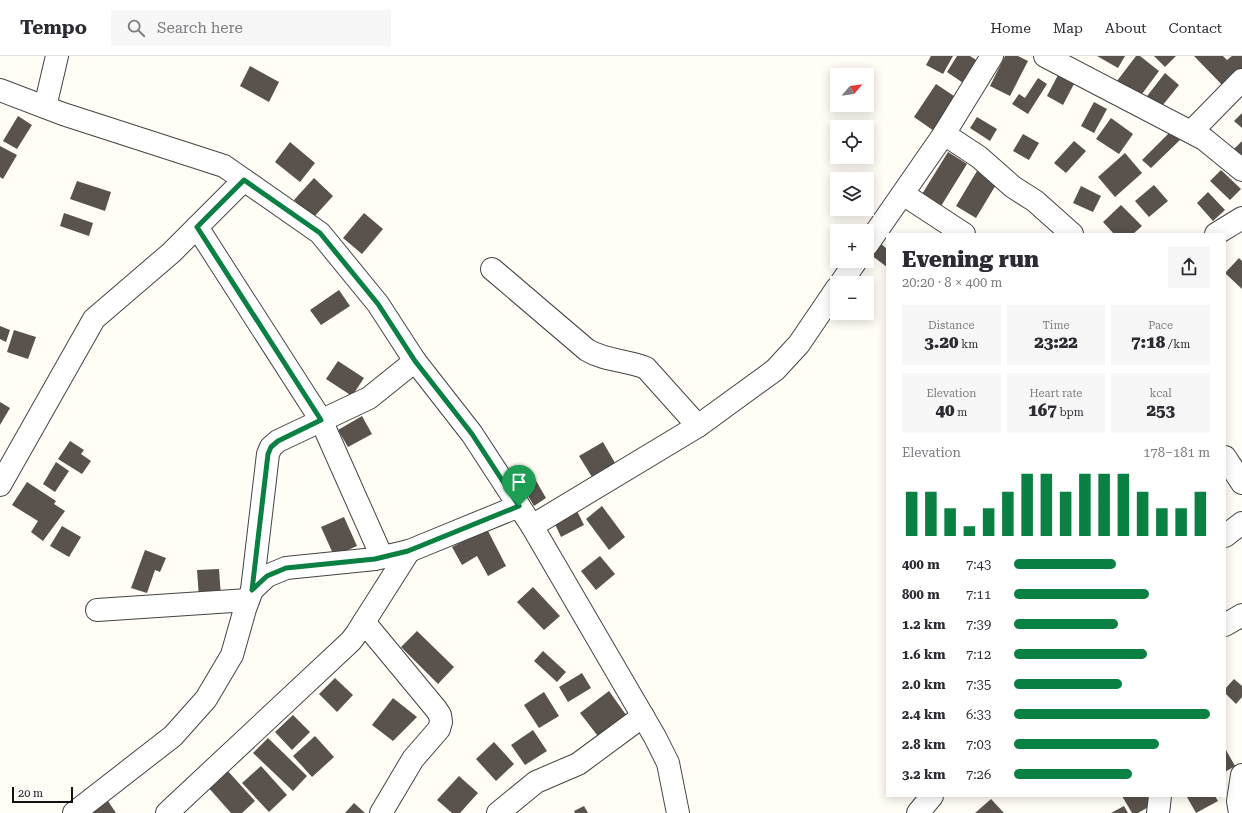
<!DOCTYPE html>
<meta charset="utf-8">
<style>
body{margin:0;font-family:"Roboto Serif",serif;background:#f7f7f7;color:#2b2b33;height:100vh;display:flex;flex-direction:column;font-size:15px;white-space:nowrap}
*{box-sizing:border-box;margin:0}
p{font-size:13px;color:#7c7c81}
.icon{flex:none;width:22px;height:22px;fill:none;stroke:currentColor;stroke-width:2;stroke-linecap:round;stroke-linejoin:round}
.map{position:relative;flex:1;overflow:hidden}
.details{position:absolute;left:886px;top:177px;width:340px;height:564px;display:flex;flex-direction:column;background:#fff;border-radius:0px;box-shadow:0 2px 10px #0003}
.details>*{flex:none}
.needle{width:26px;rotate:61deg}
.controls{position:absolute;left:830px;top:12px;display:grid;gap:8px}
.controls a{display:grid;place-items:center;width:44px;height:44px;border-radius:0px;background:#fff;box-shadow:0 2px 10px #0003;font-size:20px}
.scale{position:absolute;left:12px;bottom:10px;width:61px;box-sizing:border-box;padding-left:4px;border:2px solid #111;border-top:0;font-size:11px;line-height:14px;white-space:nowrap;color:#111;-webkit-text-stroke:3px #fff;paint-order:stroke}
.pin{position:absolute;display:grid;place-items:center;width:34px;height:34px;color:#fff;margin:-41px -17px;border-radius:50% 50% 50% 0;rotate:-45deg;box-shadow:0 0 4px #0007}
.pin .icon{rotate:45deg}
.round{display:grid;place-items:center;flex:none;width:42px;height:42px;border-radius:0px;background:#f7f7f7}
.head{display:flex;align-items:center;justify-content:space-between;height:68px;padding:0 16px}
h1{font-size:22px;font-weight:800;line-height:30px}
.metrics{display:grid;grid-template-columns:repeat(3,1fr);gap:6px;height:68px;padding:4px 16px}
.metrics div{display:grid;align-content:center;border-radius:0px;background:#f7f7f7;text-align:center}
.metrics b{font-size:17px;font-weight:800}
.metrics small{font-size:11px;font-weight:400}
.metrics p{font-size:11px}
.chart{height:112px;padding:8px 16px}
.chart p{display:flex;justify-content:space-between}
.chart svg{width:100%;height:72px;margin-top:4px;stroke:#0b8043;stroke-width:6}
ul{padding:0 16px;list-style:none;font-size:13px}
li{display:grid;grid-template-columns:64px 48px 1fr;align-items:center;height:30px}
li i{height:10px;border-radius:5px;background:#0b8043}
header{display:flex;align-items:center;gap:24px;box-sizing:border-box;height:56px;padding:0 20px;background:#fff;border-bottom:1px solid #e1e1e2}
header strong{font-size:19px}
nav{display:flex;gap:22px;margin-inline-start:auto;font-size:14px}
.search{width:280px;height:36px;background:#f7f7f7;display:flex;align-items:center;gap:10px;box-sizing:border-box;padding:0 14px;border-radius:0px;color:#7c7c81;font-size:15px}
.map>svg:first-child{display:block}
</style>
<header>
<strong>Tempo</strong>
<div class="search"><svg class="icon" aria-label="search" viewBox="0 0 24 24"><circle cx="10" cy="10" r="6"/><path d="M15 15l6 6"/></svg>Search here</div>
<nav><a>Home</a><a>Map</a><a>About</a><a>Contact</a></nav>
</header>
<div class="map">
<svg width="1242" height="757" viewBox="0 0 1242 757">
<rect width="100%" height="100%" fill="#fffdf5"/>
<g fill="#5a524d">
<path d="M931 0H953L943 18 926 9Z"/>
<path d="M957 0H970L984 9 969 31 947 16Z"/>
<path d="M1005 0H1018L1028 5 1010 40 990 30Z"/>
<path d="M1097 0H1125L1118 12Z"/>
<path d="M1136 0H1140L1159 15 1139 42 1117 25Z"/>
<path d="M1154 0H1176L1165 11Z"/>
<path d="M1194 0H1223L1227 4 1232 0H1242V16L1227 34Z"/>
<path d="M250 10 279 26 269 46 240 30Z"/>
<path d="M1165 17 1179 29 1158 55 1144 44Z"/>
<path d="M1058 19 1074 28 1063 49 1047 40Z"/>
<path d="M1038 22 1047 28 1028 58 1012 48 1019 38 1025 42Z"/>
<path d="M936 28 957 42 934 75 914 61Z"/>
<path d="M1094 46 1107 53 1094 77 1081 70Z"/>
<path d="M1242 57V72L1234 65Z"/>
<path d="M18 60 32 69 17 93 3 85Z"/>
<path d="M977 61 997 73 990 85 970 72Z"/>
<path d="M1111 62 1133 78 1119 98 1096 83Z"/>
<path d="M1171 75 1180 84 1151 112 1142 104Z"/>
<path d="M1023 78 1039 87 1029 104 1013 95Z"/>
<path d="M1074 85 1086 95 1066 117 1054 107Z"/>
<path d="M1242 85V109L1230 97Z"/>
<path d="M290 86 315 107 300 126 275 106Z"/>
<path d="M0 90 17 99 3 123 0 121Z"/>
<path d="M948 96 967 108 938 155 919 143Z"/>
<path d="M1125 97 1142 117 1115 141 1098 121Z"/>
<path d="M1221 114 1241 133 1230 144 1210 125Z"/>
<path d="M977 115 997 127 976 162 956 150Z"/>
<path d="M314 122 333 140 313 162 294 144Z"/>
<path d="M77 125 111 136 105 155 70 143Z"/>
<path d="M1154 129 1168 145 1149 161 1135 145Z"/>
<path d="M1081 130 1101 140 1093 156 1073 147Z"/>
<path d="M1208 136 1225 154 1213 165 1197 147Z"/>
<path d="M1121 149 1142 170 1133 178H1114L1103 166Z"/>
<path d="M64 157 93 167 89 180 60 170Z"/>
<path d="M364 157 383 173 362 198 343 182Z"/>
<path d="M880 187 887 193V211L871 199Z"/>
<path d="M1239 202 1242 205V233L1225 217Z"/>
<path d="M339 234 350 250 321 269 310 254Z"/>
<path d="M0 270 10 274 6 286 0 283Z"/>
<path d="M14 274 36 281 28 303 7 296Z"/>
<path d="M338 305 364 322 352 340 326 323Z"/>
<path d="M0 346 10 352 0 369Z"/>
<path d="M362 360 372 378 348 391 338 374Z"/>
<path d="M70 385 84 394 81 398 91 405 82 418 58 403Z"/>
<path d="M603 386 615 407 592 421 579 400Z"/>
<path d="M56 406 69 415 55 436 43 428Z"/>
<path d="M535 423 546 442 534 450 522 430Z"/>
<path d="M27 426 56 445 54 448 65 455 43 485 31 476 38 465 12 449Z"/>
<path d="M602 450 625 481 609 494 586 463Z"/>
<path d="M577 455 584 469 561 481 554 466Z"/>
<path d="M344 461 357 490 334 500 321 471Z"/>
<path d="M62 470 81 481 69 501 50 490Z"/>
<path d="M487 473 506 510 488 520 477 500 462 509 452 491Z"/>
<path d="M145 494 166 502 160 516 155 514 147 537 131 532Z"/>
<path d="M600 500 615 518 596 534 581 515Z"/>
<path d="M219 513 221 541 199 542 197 514Z"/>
<path d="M533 531 560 560 544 574 517 546Z"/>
<path d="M417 575 454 611 438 628 401 591Z"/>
<path d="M543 595 566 616 557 626 534 605Z"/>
<path d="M582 617 591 632 568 646 559 631Z"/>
<path d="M335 622 353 639 337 656 319 638Z"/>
<path d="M1234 623 1242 630V641L1236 648 1225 637V633Z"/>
<path d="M609 635 629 663 601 684 580 657Z"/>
<path d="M544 636 559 660 539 672 524 649Z"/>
<path d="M393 642 417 661 393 685 372 669Z"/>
<path d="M293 659 310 676 292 694 275 676Z"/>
<path d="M533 674 547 695 525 709 511 689Z"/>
<path d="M315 680 334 701 312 721 293 700Z"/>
<path d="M268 682 307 720 293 735 253 697Z"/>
<path d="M494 686 514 708 496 725 476 703Z"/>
<path d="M1226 694 1235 710 1225 716V695Z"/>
<path d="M261 710 287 739 269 756 242 727Z"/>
<path d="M226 713 255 745 242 757H231L207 730Z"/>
<path d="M459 720 478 737 460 757H452L437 744Z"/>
<path d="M104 739 116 757H83Z"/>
<path d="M1122 740H1147L1152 749 1138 757H1132Z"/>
<path d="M1189 740H1215L1218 745 1196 757 1187 741Z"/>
<path d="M991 743 1004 757H975Z"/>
<path d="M354 747 365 757H345Z"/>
<path d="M584 750 588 757H575L574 755Z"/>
<path d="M1124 750 1128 757H1111Z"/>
</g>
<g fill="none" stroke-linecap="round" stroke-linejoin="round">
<g stroke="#444" stroke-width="24">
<g id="street">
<path d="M1045 0 1204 83 1242 114"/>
<path d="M0 34 63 58 224 110 320 177 378 248 415 305 472 378 532 470 655 681 668 707 678 757"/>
<path d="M45 51 57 0"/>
<path d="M1191 76 1242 24"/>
<path d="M944 78 979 101 1013 131 1035 145 1072 178"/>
<path d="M903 138 964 178"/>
<path d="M197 171 321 364 382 501"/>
<path d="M1216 178 1242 162"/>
<path d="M867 189 944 78 992 0"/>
<path d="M492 213 587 294C605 305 627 304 646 312L698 370"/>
<path d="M841 227 856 205"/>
<path d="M1225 401 1242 427"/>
<path d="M0 429 94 263 171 197 244 124"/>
<path d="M532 470 698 370 775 314 799 288 837 232"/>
<path d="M1225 480 1242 467"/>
<path d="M252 534 268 398 271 391 278 385 369 342 415 305"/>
<path d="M97 554 248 544"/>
<path d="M364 566 436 653 440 659 441 666 439 673 413 703 381 757"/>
<path d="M1225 569 1242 559"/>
<path d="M74 757 173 680 206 643 232 599 245 553 252 534 267 520 286 512 375 503 409 495 519 450"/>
<path d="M167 757 351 585 357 577 409 495"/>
<path d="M498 757 536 726 578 708 643 660"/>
<path d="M918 757 932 740"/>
<path d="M1158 757 1160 740"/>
<path d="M1240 757 1238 745 1242 719"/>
</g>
</g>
<use href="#street" stroke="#fff" stroke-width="22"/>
</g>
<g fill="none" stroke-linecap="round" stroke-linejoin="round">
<g stroke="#fff" stroke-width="8">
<path id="route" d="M244 124 320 177 378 248 415 305 472 378 519 450 408 495 375 503 286 512 267 520 252 534 268 398 271 391 278 385 321 364 197 171Z"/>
</g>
<use href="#route" stroke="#0b8043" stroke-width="5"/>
</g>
</svg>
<div class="controls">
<a><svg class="needle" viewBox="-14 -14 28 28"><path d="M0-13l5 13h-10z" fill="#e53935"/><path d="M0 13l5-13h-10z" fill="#7c7c81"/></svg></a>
<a><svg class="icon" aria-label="locate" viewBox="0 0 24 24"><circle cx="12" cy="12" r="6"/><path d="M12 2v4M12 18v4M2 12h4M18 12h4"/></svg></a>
<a><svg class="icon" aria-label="layers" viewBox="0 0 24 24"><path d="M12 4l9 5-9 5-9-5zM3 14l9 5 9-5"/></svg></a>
<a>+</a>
<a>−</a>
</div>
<div class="scale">20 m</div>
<div class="pin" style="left:519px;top:450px;background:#1e9e55"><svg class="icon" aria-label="arrive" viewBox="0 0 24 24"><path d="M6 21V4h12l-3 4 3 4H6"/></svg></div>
<section class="details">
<div class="head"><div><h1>Evening run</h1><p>20:20 · 8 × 400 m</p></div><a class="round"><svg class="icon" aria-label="share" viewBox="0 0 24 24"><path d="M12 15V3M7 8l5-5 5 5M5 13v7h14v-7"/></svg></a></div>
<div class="metrics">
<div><p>Distance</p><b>3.20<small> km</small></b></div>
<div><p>Time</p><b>23:22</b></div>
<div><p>Pace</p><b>7:18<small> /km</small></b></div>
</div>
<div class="metrics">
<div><p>Elevation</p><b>40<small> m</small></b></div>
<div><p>Heart rate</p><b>167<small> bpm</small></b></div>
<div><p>kcal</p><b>253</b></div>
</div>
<div class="chart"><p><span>Elevation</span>178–181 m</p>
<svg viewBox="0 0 160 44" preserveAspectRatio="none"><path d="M5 44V17M15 44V17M25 44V27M35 44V38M45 44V27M55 44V17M65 44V6M75 44V6M85 44V17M95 44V6M105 44V6M115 44V6M125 44V17M135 44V27M145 44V27M155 44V17"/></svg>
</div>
<ul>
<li><b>400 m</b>7:43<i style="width:52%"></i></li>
<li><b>800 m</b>7:11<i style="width:69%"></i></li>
<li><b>1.2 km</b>7:39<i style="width:53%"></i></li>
<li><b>1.6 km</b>7:12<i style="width:68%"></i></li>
<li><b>2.0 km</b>7:35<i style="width:55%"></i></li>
<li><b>2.4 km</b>6:33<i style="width:100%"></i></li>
<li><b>2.8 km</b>7:03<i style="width:74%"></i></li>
<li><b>3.2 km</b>7:26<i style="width:60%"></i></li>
</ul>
</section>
</div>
